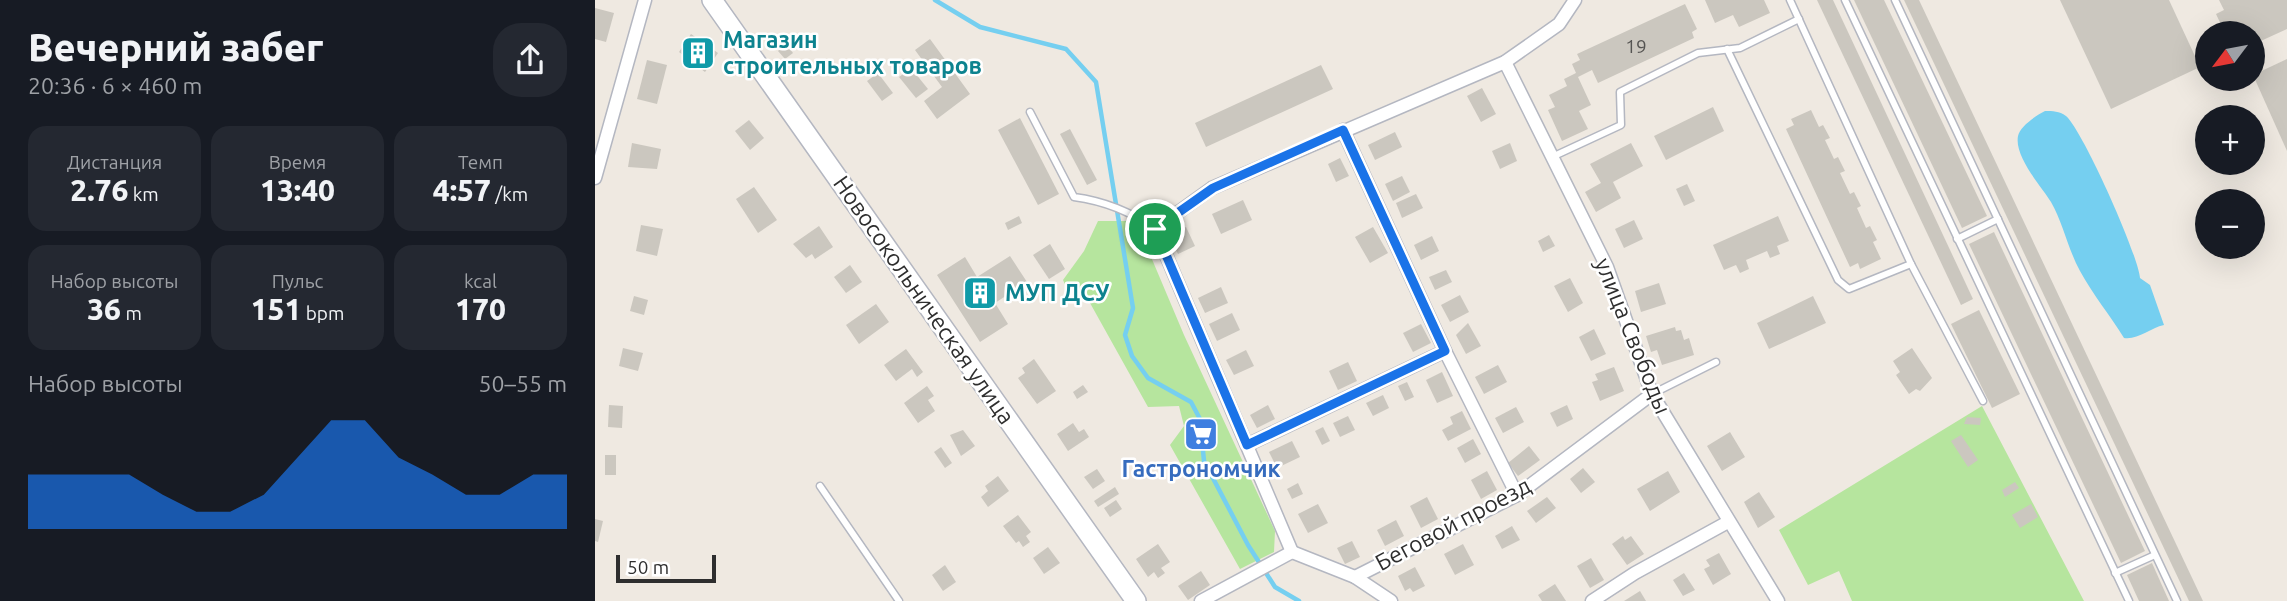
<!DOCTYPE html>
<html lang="ru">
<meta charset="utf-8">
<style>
body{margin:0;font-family:Ubuntu,sans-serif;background:#242831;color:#f1f3f6;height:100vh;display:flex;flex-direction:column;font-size:26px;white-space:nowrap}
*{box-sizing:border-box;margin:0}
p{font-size:23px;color:#9ea1a6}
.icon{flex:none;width:38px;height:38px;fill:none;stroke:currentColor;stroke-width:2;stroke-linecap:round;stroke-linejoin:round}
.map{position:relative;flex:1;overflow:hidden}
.sheet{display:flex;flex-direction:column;background:#171b24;width:595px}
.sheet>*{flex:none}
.needle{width:46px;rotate:238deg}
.buttons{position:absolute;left:1600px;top:21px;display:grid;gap:14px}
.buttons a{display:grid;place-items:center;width:70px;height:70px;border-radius:50%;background:#171b24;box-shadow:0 7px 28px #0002;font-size:35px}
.scale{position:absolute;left:21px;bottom:18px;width:100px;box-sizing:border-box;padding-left:7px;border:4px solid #2e2e2e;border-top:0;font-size:19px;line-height:24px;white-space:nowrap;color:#2e2e2e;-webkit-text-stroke:5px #fff;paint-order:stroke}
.pin{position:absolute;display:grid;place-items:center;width:60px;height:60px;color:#fff;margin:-30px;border:4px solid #fff;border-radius:50%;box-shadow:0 2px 7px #0007}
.round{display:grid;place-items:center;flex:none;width:74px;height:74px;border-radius:28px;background:#242831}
.headline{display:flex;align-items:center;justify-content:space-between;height:119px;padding:0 28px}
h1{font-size:38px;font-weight:800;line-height:52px}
.metrics{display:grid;grid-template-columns:repeat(3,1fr);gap:10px;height:119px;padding:7px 28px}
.metrics div{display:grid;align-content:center;border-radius:18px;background:#242831;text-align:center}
.metrics b{font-size:30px;font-weight:800}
.metrics small{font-size:19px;font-weight:400}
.metrics p{font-size:19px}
.chart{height:196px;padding:14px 28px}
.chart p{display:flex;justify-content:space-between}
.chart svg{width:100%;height:126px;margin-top:7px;fill:#1a73e8;opacity:.7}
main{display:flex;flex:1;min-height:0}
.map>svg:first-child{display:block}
</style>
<main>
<section class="sheet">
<div class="headline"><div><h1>Вечерний забег</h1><p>20:36 · 6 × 460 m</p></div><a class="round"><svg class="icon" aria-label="share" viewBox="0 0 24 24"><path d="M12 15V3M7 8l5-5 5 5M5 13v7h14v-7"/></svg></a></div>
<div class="metrics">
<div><p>Дистанция</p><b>2.76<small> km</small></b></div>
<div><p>Время</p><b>13:40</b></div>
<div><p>Темп</p><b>4:57<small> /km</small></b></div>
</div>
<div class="metrics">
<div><p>Набор высоты</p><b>36<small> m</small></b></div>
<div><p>Пульс</p><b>151<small> bpm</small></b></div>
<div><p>kcal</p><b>170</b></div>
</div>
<div class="chart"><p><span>Набор высоты</span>50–55 m</p>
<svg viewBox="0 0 160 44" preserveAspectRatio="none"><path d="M0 44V25L10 25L20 25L30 25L40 32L50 38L60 38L70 32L80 19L90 6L100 6L110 19L120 25L130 32L140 32L150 25L160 25V44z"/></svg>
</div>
</section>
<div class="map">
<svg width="1692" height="601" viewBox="0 0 1692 601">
<rect width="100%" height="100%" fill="#efe9e1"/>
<g fill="#b6e59e">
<path d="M503 221H536L551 245 589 335 680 531 679 552 645 569 575 445 589 426 584 406 553 407 490 294 477 301 468 280 489 251Z"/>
<path d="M1387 406 1489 601H1257L1244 571 1213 585 1184 530Z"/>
</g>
<path fill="#75cff0" d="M1450 111C1458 111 1464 111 1471 116 1488 131 1543 254 1545 278L1555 285 1569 325C1555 328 1543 340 1529 338 1515 315 1498 295 1485 271 1473 249 1468 223 1456 202 1447 187 1419 157 1423 136 1425 126 1442 115 1450 111Z"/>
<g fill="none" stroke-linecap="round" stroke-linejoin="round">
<path stroke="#75cff0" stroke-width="4.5" d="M340 0 385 27 471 49 501 82 538 308 530 335 537 356 553 378 596 402 605 419 609 461 653 545 680 587 704 601"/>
</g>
<g fill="#cbc7bf">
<path d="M1110 0H1169L1175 13 1144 27 1138 15 1120 23Z"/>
<path d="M1222 0H1238L1378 299 1366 305Z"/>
<path d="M1259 0H1289L1392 216 1367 228Z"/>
<path d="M1309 0H1324L1608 601H1594Z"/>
<path d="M1465 0H1574L1605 67 1516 109Z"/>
<path d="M1624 0H1692V29L1657 45V33H1630L1621 14 1629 10Z"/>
<path d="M1090 4 1102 29 1097 32 1099 38 1003 83 997 70 983 77 996 105 984 111 993 129 967 141 953 110 960 107 954 95 972 86 969 79 981 73 977 64 985 60 982 54Z"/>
<path d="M0 8 19 13 11 42 0 39Z"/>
<path d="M96 34 123 53 110 72 84 52Z"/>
<path d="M335 39 375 94 342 119 329 101 347 87 320 50Z"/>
<path d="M191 44 198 53 190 59 183 51Z"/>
<path d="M1692 59V151L1658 75Z"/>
<path d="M52 60 72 65 62 104 42 99Z"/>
<path d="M726 65 738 89 611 147 600 123Z"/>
<path d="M316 68 333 89 321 98 304 77Z"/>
<path d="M283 73 298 93 287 101 272 81Z"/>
<path d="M887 88 901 114 886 122 872 96Z"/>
<path d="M1118 107 1129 131 1071 160 1059 136Z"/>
<path d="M1216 110 1224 127 1228 125 1235 138 1230 140 1239 159 1243 157 1250 171 1245 173 1255 194 1259 192 1266 206 1262 208 1271 228 1275 226 1282 240 1278 242 1286 259 1265 269 1263 263 1255 267 1191 129 1199 125 1196 119Z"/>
<path d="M425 118 464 194 443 205 403 130Z"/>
<path d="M154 120 169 138 155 150 140 131Z"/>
<path d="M475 129 502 180 492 185 465 134Z"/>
<path d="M800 132 807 147 780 160 773 145Z"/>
<path d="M37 143 66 149 62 169 33 167Z"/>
<path d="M915 143 922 161 905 169 897 151Z"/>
<path d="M1036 143 1048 166 1018 182 1026 198 1001 212 990 192 1006 183 995 164Z"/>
<path d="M745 158 754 176 741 182 733 164Z"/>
<path d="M807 176 815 192 798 201 790 184Z"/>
<path d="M1092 184 1100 201 1089 206 1081 189Z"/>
<path d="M159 187 182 220 163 233 141 199Z"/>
<path d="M821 194 828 208 807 218 801 203Z"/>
<path d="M648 200 657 220 626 234 617 214Z"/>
<path d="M424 216 427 223 413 230 410 223Z"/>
<path d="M1183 216 1194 241 1182 246 1185 254 1175 258 1172 251 1151 260 1154 269 1145 273 1141 265 1129 270 1118 245Z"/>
<path d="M1039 220 1048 239 1029 248 1020 229Z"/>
<path d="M46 225 68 229 62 256 41 251Z"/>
<path d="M224 226 238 247 220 259 217 254 211 258 198 244Z"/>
<path d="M591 227 600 246 583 254 573 235Z"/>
<path d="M778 227 793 253 775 263 760 237Z"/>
<path d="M1399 232 1550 551 1526 563 1374 244Z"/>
<path d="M954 235 960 246 948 252 943 241Z"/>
<path d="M837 236 844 251 826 260 819 245Z"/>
<path d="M455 244 470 269 454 279 438 255Z"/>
<path d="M415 256 432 282 400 303 413 324 385 342 342 275 370 257 382 277Z"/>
<path d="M255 265 267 282 251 293 239 277Z"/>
<path d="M851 270 857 282 840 290 834 277Z"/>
<path d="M975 278 988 303 973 312 959 286Z"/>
<path d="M1064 283 1071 304 1046 312 1040 291Z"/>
<path d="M626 287 633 303 610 313 603 298Z"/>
<path d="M865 295 874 312 855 322 846 305Z"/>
<path d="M39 296 53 300 49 315 35 311Z"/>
<path d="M1218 296 1231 323 1174 349 1162 323Z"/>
<path d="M281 304 294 322 264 344 251 325Z"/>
<path d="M1384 310 1425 394 1397 408 1356 324Z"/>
<path d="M637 313 645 330 622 341 614 324Z"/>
<path d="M873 323 886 346 871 354 861 335Z"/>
<path d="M826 324 836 343 818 352 808 333Z"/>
<path d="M1080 327 1081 331 1086 330 1089 340 1094 338 1099 355 1067 365 1062 350 1056 352 1051 336Z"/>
<path d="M999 329 1011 354 996 361 984 337Z"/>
<path d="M28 348 48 353 43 371 24 366Z"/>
<path d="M1317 348 1337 378 1325 391 1321 389 1314 394 1301 375 1305 372 1298 361Z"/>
<path d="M311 349 328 372 322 377 317 369 301 381 289 365Z"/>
<path d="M651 350 659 366 639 375 631 360Z"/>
<path d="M439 359 461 391 442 404 423 378 430 373 427 368Z"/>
<path d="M753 362 762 381 743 390 734 371Z"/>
<path d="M903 365 912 382 889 394 880 377Z"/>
<path d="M1019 367 1029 391 1005 401 997 382 1003 380 1000 374Z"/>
<path d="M847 372 858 396 842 403 831 380Z"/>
<path d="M812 382 819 397 810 401 803 386Z"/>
<path d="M488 385 493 392 482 399 478 392Z"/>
<path d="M332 386 339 396 333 400 340 411 323 423 309 403Z"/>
<path d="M788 395 794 408 778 416 771 403Z"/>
<path d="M14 405 28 406 27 428 13 427Z"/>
<path d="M673 405 680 419 662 428 655 415Z"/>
<path d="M972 405 978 419 962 427 955 413Z"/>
<path d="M921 407 929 422 908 433 900 418Z"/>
<path d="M867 411 876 429 853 441 847 430 858 424 855 417Z"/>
<path d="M753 416 760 430 745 437 738 423Z"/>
<path d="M1372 417 1386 418 1385 425 1369 424Z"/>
<path d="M478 423 484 432 489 429 494 437 473 451 462 434Z"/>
<path d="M728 427 735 441 727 445 720 431Z"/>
<path d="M368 430 380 446 366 456 355 435Z"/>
<path d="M1135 432 1150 457 1127 471 1112 446Z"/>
<path d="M1366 435 1383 460 1373 467 1356 441Z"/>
<path d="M878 439 886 454 870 463 862 448Z"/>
<path d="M697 441 705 457 682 468 674 452Z"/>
<path d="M934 446 945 460 923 476 913 463Z"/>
<path d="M346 447 357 463 350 468 339 452Z"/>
<rect x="10" y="455" width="11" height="20"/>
<path d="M988 468 1000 482 986 493 975 479Z"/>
<path d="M502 469 510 481 498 489 489 477Z"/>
<path d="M892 471 902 490 886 499 876 480Z"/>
<path d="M1073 471 1085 492 1055 511 1042 489Z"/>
<path d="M403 476 414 491 393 507 386 497 393 491 390 486Z"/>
<path d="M1420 482 1424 488 1410 497 1407 490Z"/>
<path d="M703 483 708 494 697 499 692 489Z"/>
<path d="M520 487 524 494 503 507 499 501Z"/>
<path d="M1164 492 1180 517 1163 528 1149 502Z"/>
<path d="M832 497 843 519 826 528 815 506Z"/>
<path d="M952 497 961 508 941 523 932 511Z"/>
<path d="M521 500 527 509 515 517 509 508Z"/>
<path d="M723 504 733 523 713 533 703 514Z"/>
<path d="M1436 504 1443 517 1425 528 1417 515Z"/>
<path d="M423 515 436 532 431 536 435 542 428 547 424 541 421 543 408 526Z"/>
<path d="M0 519 8 521 3 542 0 541Z"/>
<path d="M801 520 809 536 790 546 782 530Z"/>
<path d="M917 526 925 540 907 549 900 536Z"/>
<path d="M1028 536 1030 540 1036 536 1049 554 1032 565 1017 544Z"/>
<path d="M757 541 765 557 750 564 742 548Z"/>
<path d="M563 544 575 562 566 568 570 573 563 578 559 572 553 577 541 559Z"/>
<path d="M868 544 879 565 860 575 849 554Z"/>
<path d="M453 547 465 563 449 574 438 558Z"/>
<path d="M1124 553 1136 574 1118 585 1109 569 1115 566 1111 560Z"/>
<path d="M996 558 1009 580 995 588 982 566Z"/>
<path d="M1557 563 1574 601H1544L1532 575Z"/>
<path d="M350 565 361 582 348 591 337 575Z"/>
<path d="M820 567 830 586 818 592 815 588 810 591 803 576Z"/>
<path d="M606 571 615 585 593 600 583 586Z"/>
<path d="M1089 573 1100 590 1088 596 1078 580Z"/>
<path d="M960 584 971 601H947L943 595Z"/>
<path d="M1045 591 1051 601H1029Z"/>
</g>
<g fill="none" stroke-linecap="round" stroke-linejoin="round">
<g stroke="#b4b7c1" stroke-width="9">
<g id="service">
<path d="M1250 0 1534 601"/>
<path d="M1300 0 1582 601"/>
<path d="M1132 49 1243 280 1254 289 1316 264 1195 0"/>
<path d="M435 112 479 197C509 201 535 211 560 229"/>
<path d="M957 157 1026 125 1025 92 1103 53 1145 48 1204 19"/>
<path d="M1362 239 1403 219"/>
<path d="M1316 264 1388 401"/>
<path d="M1057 394 1121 362"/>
<path d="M225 486 304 601"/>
<path d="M1520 573 1560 555"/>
</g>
</g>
<g stroke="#b4b7c1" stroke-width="15">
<g id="minor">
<path d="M910 62 1012 267 1057 394 1183 601"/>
<path d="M748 130 850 351 922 495"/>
<path d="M0 178 50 0"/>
<path d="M652 445 850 351"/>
<path d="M760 577 922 495 1057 394"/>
<path d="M606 601 697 552"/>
<path d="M796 601 760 577 697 552 560 229 617 188 910 62 964 24 980 0"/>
<path d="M997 601 1040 573 1133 522"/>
</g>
</g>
<g stroke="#b4b7c1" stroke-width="22">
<path id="secondary" d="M117 0 541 601"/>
</g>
<use href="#service" stroke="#fff" stroke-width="6"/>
<use href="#minor" stroke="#fff" stroke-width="12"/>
<use href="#secondary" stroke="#fff" stroke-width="19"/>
</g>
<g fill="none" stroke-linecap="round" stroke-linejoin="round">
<g stroke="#fff" stroke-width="14">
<path id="route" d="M748 130 850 351 652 445 560 229 618 188Z"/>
</g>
<use href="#route" stroke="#1a73e8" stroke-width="9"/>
</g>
<defs>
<g id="building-square" transform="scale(1.75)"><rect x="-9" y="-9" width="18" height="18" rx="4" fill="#0f9aa8" stroke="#fff"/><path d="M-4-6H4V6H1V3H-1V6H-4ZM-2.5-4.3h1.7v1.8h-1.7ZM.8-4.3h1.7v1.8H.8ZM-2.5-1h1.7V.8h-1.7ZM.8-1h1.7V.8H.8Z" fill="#fff"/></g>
<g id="supermarket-square" transform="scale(1.75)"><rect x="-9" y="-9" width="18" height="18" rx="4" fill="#3f7fe0" stroke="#fff"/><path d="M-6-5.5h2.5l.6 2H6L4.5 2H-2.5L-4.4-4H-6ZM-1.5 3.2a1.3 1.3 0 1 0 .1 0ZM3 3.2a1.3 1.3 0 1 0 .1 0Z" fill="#fff"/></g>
</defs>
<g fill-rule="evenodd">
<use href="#building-square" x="103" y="53"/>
<use href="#building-square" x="385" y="293"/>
<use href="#supermarket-square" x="606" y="434"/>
</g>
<g text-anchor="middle" stroke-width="5" stroke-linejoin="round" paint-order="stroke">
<g font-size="19" fill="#555452">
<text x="1041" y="53">19</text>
</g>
<g font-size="23" font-weight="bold" fill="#0d838f" stroke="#fff" text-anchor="start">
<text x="128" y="48">Магазин<tspan x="128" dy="26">строительных товаров</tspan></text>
<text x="410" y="301">МУП ДСУ</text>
</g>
<g font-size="23" fill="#2e2e2e" stroke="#fff">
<text transform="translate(329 300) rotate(55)" y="8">Новосокольническая улица</text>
<text transform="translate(1038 336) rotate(68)" y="8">улица Свободы</text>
<text transform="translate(858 524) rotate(-28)" y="8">Беговой проезд</text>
</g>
<g font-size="23" font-weight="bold" fill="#366cbe" stroke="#fff">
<text x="606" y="477">Гастрономчик</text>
</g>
</g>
</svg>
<div class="buttons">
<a><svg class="needle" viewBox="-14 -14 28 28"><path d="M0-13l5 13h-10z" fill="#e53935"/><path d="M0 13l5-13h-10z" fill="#9ea1a6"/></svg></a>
<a>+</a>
<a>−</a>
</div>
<div class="scale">50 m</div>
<div class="pin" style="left:560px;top:229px;background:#1e9e55"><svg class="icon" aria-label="arrive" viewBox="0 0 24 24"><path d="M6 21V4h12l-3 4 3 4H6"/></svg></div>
</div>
</main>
